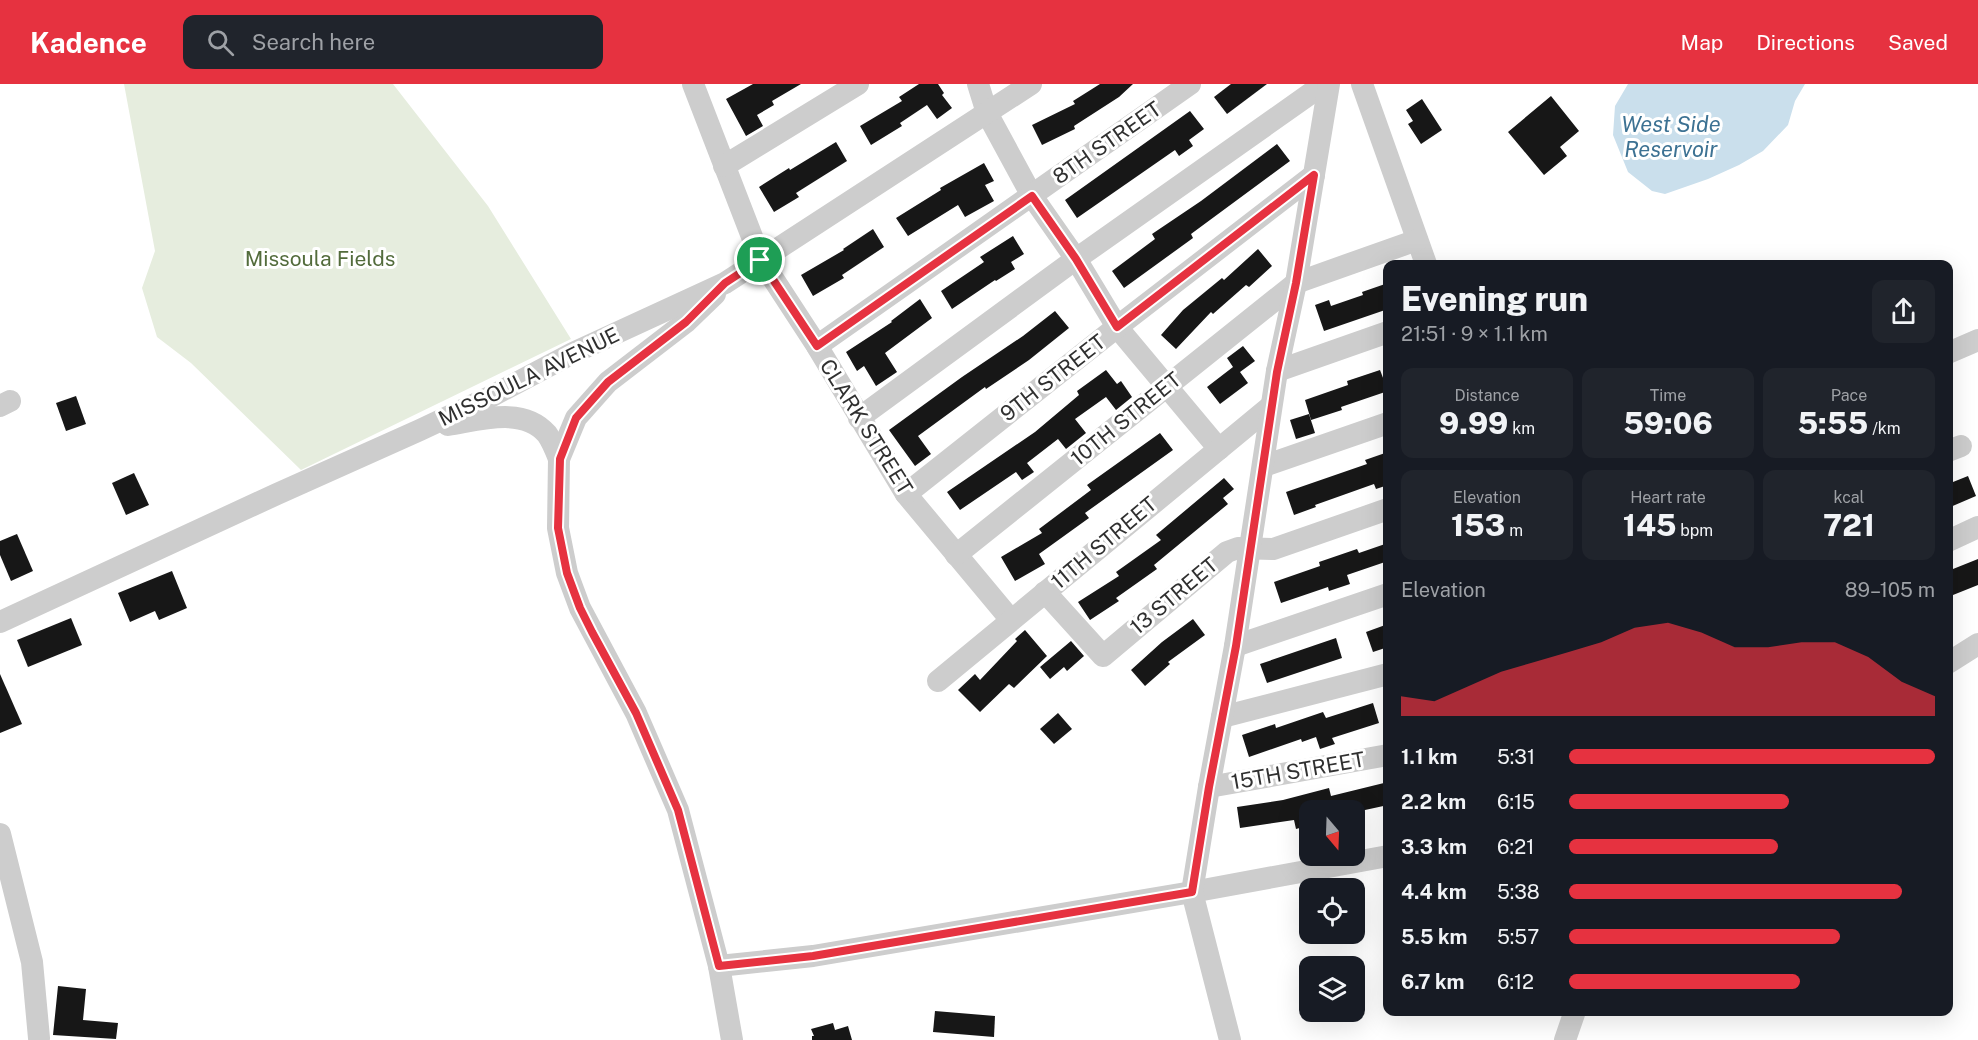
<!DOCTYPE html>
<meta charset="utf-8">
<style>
body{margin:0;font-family:"Public Sans",sans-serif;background:#20242c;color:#f1f3f6;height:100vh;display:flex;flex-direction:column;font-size:22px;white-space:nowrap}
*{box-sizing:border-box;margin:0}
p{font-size:20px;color:#9ea1a6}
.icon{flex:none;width:33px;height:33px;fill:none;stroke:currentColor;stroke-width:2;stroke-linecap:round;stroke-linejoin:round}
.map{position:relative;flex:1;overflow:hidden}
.panel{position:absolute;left:1383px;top:176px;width:570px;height:756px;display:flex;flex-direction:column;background:#171b24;border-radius:12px;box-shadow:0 6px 24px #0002}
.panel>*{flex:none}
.needle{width:39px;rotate:161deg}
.controls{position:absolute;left:1299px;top:716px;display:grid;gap:12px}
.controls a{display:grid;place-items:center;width:66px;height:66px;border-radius:12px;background:#171b24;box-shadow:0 6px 24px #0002;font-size:30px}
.pin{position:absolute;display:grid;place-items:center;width:51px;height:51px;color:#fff;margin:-26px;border:3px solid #fff;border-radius:50%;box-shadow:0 2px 6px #0007}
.round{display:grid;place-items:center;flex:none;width:63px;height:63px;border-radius:12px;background:#20242c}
.head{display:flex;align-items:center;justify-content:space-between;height:102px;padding:0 18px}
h1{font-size:33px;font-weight:800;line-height:45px}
.figures{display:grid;grid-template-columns:repeat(3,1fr);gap:9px;height:102px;padding:6px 18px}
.figures div{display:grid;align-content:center;border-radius:12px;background:#20242c;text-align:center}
.figures b{font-size:30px;font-weight:800}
.figures small{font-size:16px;font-weight:400}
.figures p{font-size:16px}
.chart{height:168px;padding:12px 18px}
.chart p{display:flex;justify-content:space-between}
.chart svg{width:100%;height:108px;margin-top:6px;fill:#e63240;opacity:.7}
ul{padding:0 18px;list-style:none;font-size:20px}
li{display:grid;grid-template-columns:96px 72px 1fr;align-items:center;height:45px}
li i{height:15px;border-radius:8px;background:#e63240}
header{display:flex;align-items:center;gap:36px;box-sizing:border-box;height:84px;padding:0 30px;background:#e63240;color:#fff}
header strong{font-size:28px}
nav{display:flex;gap:33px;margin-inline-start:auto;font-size:21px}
.search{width:420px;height:54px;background:#20242c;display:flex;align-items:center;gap:15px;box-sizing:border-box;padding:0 21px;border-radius:12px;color:#9ea1a6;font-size:22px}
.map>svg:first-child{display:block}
</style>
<header>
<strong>Kadence</strong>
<div class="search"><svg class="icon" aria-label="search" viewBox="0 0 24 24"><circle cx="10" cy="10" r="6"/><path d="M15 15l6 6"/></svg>Search here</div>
<nav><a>Map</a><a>Directions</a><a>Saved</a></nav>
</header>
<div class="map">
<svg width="1978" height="956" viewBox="0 0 1978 956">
<rect width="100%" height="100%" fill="#fff"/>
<path fill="#e6edde" d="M124 0H393L488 122 571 255 301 386 191 279 157 253 142 204 155 167Z"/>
<path fill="#cadfec" d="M1628 0H1805L1795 17 1788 41 1763 67 1739 81 1708 95 1665 110 1652 107 1628 88 1613 51 1615 22Z"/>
<g fill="#171717">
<path d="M753 0H801L772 17 774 21 757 31 763 42 746 52 726 15Z"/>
<path d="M919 0H938L944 9 942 11 952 24 937 35 927 21 900 39 902 42 871 61 860 42 902 17 899 13Z"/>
<path d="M1100 0H1133L1119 13 1074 42 1075 45 1042 61 1032 41 1075 20 1073 17Z"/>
<path d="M1231 0H1267L1227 30 1214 13Z"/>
<path d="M1551 12 1579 47 1560 63 1567 72 1544 91 1508 48Z"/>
<path d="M1422 15 1442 46 1421 60 1408 40 1413 37 1406 26Z"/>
<path d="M1190 27 1204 45 1189 56 1193 62 1179 72 1175 66 1077 134 1065 116Z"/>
<path d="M836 58 847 77 796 109 799 113 774 128 759 103 789 84 790 86Z"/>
<path d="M1277 60 1290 77 1191 150 1193 154 1124 204 1112 187 1155 155 1152 150 1201 117Z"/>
<path d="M984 79 994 97 985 101 994 117 965 133 958 121 908 152 896 134 941 106 940 104Z"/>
<path d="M873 145 884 163 842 191 844 194 813 212 801 191 844 166 843 165Z"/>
<path d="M1013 152 1024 170 1011 178 1015 185 996 197 995 196 952 225 941 207 984 178 980 173Z"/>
<path d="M1258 165 1272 182 1249 203 1246 201 1213 230 1211 228 1176 265 1161 251 1183 226 1222 194 1224 196Z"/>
<path d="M1388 199V225L1324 247 1315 221 1329 216 1331 222 1363 211 1362 208Z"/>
<path d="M920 215 932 234 885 269 897 288 876 302 864 282 857 287 846 268 892 238 891 237Z"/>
<path d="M1055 227 1069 244 1029 276 986 305 985 303 918 352 931 370 915 382 889 346 962 293 1023 252Z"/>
<path d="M1243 262 1255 277 1240 288 1248 299 1220 320 1207 303 1233 283 1227 274Z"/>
<path d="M1106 286 1117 300 1121 297 1132 313 1116 326 1106 313 1075 335 1086 349 1066 365 1058 355 1027 379 1034 388 1022 396 1016 388 960 426 947 408 1035 348 1079 311 1077 307Z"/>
<path d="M1380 286 1388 307 1341 323 1342 326 1311 336 1305 316 1348 301 1347 297Z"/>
<path d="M76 312 86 340 66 347 56 319Z"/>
<path d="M1309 330 1315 349 1296 355 1290 336Z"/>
<path d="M1160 349 1173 366 1085 429 1089 434 1039 470 1045 480 1015 497 1001 473 1042 449 1039 445 1091 406 1087 401Z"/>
<path d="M1388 368V401L1376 405 1374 400 1315 421 1316 423 1294 431 1286 408 1367 380 1365 376Z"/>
<path d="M134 389 149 421 126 431 112 399Z"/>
<path d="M1968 392 1976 412 1948 424V400Z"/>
<path d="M1224 394 1234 405 1223 414 1228 420 1154 481 1157 485 1116 514 1119 517 1090 536 1078 518 1119 492 1116 488 1161 456 1156 451Z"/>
<path d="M17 450 33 487 11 497 0 471V457Z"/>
<path d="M1388 459V477L1347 491 1350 500 1329 507 1328 503 1281 519 1274 498 1320 482 1319 478 1357 465 1359 469Z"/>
<path d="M1978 475V501L1953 511 1948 500V487Z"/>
<path d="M172 487 187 524 159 536 155 527 130 538 118 509Z"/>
<path d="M71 534 82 561 28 583 17 556Z"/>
<path d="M1193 535 1205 551 1168 578 1170 580 1145 602 1131 586 1162 558Z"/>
<path d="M1388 540V563L1373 568 1366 548Z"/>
<path d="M1025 546 1047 572 1014 604 1009 600 980 628 958 606 975 590 980 596 1017 557 1015 555Z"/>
<path d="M1336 554 1342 574 1267 599 1260 580Z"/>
<path d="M1071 557 1084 572 1067 587 1064 583 1050 595 1040 583Z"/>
<path d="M0 590 22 640 0 649Z"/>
<path d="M1373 619 1379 639 1332 654 1335 660 1320 665 1316 653 1302 658 1301 655 1249 673 1242 651 1275 640 1276 644 1323 628 1326 634Z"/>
<path d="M1058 629 1072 645 1054 660 1040 645Z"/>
<path d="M1388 698V721L1365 726H1310V741L1296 745 1294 736 1240 744 1237 723 1283 716 1329 704 1331 712Z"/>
<path d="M58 902 86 905 83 936 118 939 116 955 53 951Z"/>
<path d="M935 927 995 932 994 953 933 948Z"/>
<path d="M833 939 835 946 848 942 852 956H812V952H814L811 945Z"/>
</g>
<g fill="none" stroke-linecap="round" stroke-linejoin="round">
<g stroke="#cdcdcd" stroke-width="22">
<path d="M693 0 761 176 817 262 906 410 1011 536"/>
<path d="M978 0 987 29 1032 112 1076 175 1117 243 1219 365"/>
<path d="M1362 0 1426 180"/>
<path d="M724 82 858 0"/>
<path d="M715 210 686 238 608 298 576 334 559 375 558 444 567 489 580 524 636 629 678 726 719 882 732 956"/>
<path d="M817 262 1190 0"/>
<path d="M1948 269 1978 256"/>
<path d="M1277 287 1388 248"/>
<path d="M0 322 10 317"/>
<path d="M859 334 1076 175 1324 0"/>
<path d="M448 341C480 336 523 322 547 350 552 357 556 367 559 375"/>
<path d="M1948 367 1961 362"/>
<path d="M1264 382 1388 339"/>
<path d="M906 410 1117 243 1314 91"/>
<path d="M1948 457 1978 443"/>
<path d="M956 471 1296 199 1417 156"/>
<path d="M1045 508 1103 572 1227 468 1238 464 1273 465 1388 425"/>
<path d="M0 538 277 410 420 346 490 313 573 269 725 199 1031 0"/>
<path d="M1235 562 1388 510"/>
<path d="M1948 579 1978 560"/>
<path d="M938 597 1271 322"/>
<path d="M1222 633 1388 590"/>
<path d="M1209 703 1388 671"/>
<path d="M0 750 32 878 39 954"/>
<path d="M719 882 813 872 1192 808 1388 772"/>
<path d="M1230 956 1192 808 1209 703 1235 562 1277 287 1296 199 1329 0"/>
<path d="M1565 956 1575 927"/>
</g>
</g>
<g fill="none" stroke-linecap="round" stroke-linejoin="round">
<g stroke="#fff" stroke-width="12">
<path id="route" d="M1314 91 1296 199 1277 288 1236 562 1209 703 1192 808 813 872 719 882 678 726 636 629 592 548 580 524 567 489 558 444 560 375 576 334 608 298 686 238 725 199 760 176 817 262 1032 112 1076 175 1117 243Z"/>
</g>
<use href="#route" stroke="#e63240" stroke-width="8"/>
</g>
<g text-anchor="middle" stroke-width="6" stroke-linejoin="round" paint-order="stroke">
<g font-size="21" fill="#303030" stroke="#fff">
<text transform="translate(1107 59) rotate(-35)" y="7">8TH STREET</text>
<text transform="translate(529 293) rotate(-26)" y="7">MISSOULA AVENUE</text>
<text transform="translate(1053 294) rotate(-38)" y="7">9TH STREET</text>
<text transform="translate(1126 335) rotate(-39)" y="7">10TH STREET</text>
<text transform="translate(866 343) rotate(58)" y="7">CLARK STREET</text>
<text transform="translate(1104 459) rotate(-40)" y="7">11TH STREET</text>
<text transform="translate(1174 512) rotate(-40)" y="7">13 STREET</text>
<text transform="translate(1298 687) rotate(-10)" y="7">15TH STREET</text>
</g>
<g font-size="21" fill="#536c3c" stroke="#fff">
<text x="320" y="182">Missoula Fields</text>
</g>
<g font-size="22" font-style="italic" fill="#3d7293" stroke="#fff">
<text x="1671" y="48">West Side<tspan x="1671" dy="25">Reservoir</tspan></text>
</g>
</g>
</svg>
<div class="controls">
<a><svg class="needle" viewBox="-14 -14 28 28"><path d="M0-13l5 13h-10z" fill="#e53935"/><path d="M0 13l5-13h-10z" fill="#9ea1a6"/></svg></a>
<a><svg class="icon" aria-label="locate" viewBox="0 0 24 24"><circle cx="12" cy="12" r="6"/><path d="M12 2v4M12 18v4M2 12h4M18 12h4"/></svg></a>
<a><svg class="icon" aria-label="layers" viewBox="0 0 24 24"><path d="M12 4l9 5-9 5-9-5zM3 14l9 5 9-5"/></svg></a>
</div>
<div class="pin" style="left:760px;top:176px;background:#1e9e55"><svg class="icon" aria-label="arrive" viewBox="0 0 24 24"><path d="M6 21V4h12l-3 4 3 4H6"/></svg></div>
<section class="panel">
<div class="head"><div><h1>Evening run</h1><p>21:51 · 9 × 1.1 km</p></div><a class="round"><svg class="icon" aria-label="share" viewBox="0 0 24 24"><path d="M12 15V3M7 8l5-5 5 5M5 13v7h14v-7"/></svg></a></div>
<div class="figures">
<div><p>Distance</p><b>9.99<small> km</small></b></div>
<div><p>Time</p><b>59:06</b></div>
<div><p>Pace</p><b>5:55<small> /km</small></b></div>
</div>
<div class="figures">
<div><p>Elevation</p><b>153<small> m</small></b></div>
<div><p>Heart rate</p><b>145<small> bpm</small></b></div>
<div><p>kcal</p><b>721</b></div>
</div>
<div class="chart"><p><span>Elevation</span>89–105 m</p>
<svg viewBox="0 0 160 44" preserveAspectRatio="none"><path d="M0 44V36L10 38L20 32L30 26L40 22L50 18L60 14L70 8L80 6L90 10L100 16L110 16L120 14L130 14L140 20L150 30L160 36V44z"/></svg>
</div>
<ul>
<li><b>1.1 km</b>5:31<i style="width:100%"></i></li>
<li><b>2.2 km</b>6:15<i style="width:60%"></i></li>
<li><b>3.3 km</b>6:21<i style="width:57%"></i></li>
<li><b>4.4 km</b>5:38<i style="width:91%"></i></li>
<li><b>5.5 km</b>5:57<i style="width:74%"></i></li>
<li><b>6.7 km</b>6:12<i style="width:63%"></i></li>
</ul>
</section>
</div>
